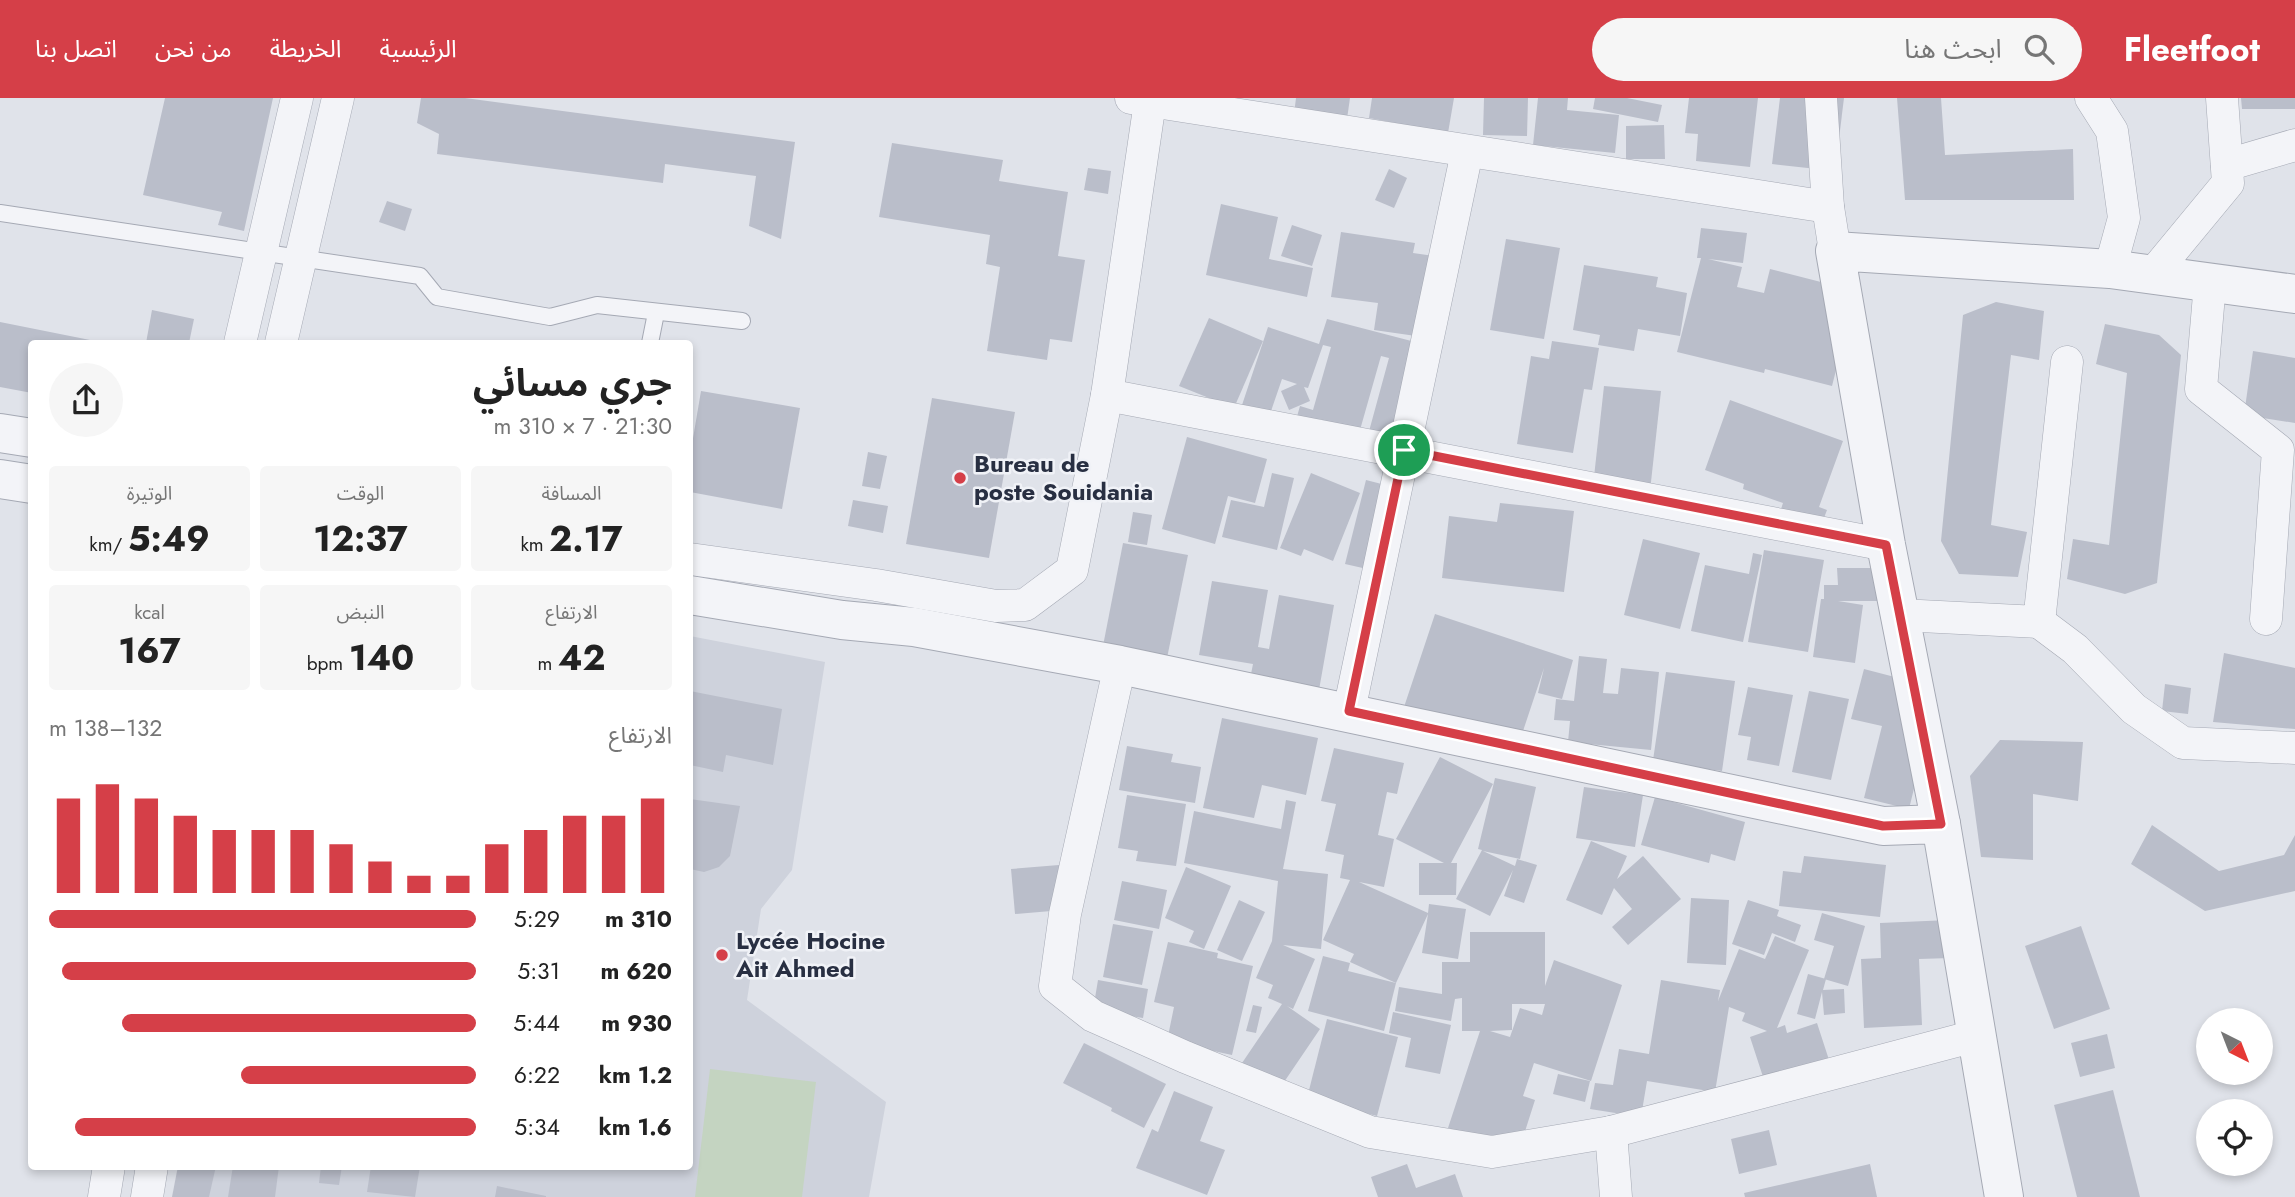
<!DOCTYPE html>
<html lang="ar">
<meta charset="utf-8">
<style>
body{margin:0;font-family:Jost,"Noto Sans Arabic",sans-serif;background:#f6f6f6;color:#222;direction:rtl;height:100vh;display:flex;flex-direction:column;font-size:26px;white-space:nowrap}
*{box-sizing:border-box;margin:0}
p{font-size:23px;color:#767676}
.icon{flex:none;width:38px;height:38px;fill:none;stroke:currentColor;stroke-width:2;stroke-linecap:round;stroke-linejoin:round}
.map{position:relative;flex:1;overflow:hidden;direction:ltr}
.panel{position:absolute;left:28px;top:242px;width:665px;height:830px;display:flex;flex-direction:column;background:#fff;border-radius:7px;box-shadow:0 4px 10px #0003;direction:rtl}
.panel>*{flex:none}
.needle{width:46px;rotate:138deg}
.fabs{position:absolute;left:2196px;top:910px;display:grid;gap:14px}
.fabs a{display:grid;place-items:center;width:77px;height:77px;border-radius:50%;background:#fff;box-shadow:0 4px 10px #0003;font-size:35px}
.pin{position:absolute;display:grid;place-items:center;width:60px;height:60px;color:#fff;margin:-30px;border:4px solid #fff;border-radius:50%;box-shadow:0 2px 7px #0007}
.round{display:grid;place-items:center;flex:none;width:74px;height:74px;border-radius:37px;background:#f6f6f6}
.headline{display:flex;align-items:center;justify-content:space-between;height:119px;padding:0 21px}
h1{font-size:38px;font-weight:700;line-height:52px}
.figures{display:grid;grid-template-columns:repeat(3,1fr);gap:10px;height:119px;padding:7px 21px}
.figures div{display:grid;align-content:center;border-radius:7px;background:#f6f6f6;text-align:center}
.figures b{font-size:35px;font-weight:700}
.figures small{font-size:19px;font-weight:400}
.figures p{font-size:19px}
.chart{height:196px;padding:14px 21px}
.chart p{display:flex;justify-content:space-between}
.chart svg{width:100%;height:126px;margin-top:7px;stroke:#d53f48;stroke-width:6}
ul{padding:0 21px;list-style:none;font-size:23px}
li{display:grid;grid-template-columns:112px 84px 1fr;align-items:center;height:52px}
li i{height:18px;border-radius:9px;background:#d53f48}
header{display:flex;align-items:center;gap:42px;box-sizing:border-box;height:98px;padding:0 35px;background:#d53f48;color:#fff}
header strong{font-size:33px}
nav{display:flex;gap:38px;margin-inline-start:auto;font-size:24px}
.search{width:490px;height:63px;background:#f6f6f6;display:flex;align-items:center;gap:18px;box-sizing:border-box;padding:0 24px;border-radius:38px;color:#767676;font-size:26px}
.map>svg:first-child{display:block}
</style>
<header>
<strong>Fleetfoot</strong>
<div class="search"><svg class="icon" aria-label="search" viewBox="0 0 24 24"><circle cx="10" cy="10" r="6"/><path d="M15 15l6 6"/></svg>ابحث هنا</div>
<nav><a>الرئيسية</a><a>الخريطة</a><a>من نحن</a><a>اتصل بنا</a></nav>
</header>
<div class="map">
<svg width="2295" height="1099" viewBox="0 0 2295 1099">
<rect width="100%" height="100%" fill="#e0e3ea"/>
<path fill="#ced2dc" d="M690 538 825 564 792 772 761 811 747 902 886 1004 869 1099H198L203 1068H690Z"/>
<path fill="#c4d4c1" d="M710 971 816 984 802 1099H695Z"/>
<g fill="#babeca" fill-rule="evenodd">
<path d="M165 0H273L244 133 218 127 222 114 143 97Z"/>
<path d="M421 0H465L795 44 781 141 749 128 756 78 665 66 663 85 437 56 439 36 417 25Z"/>
<path d="M1296 0H1350L1347 21 1294 16Z"/>
<path d="M1372 0H1454L1448 35 1369 20Z"/>
<path d="M1484 0H1528L1527 38 1483 37Z"/>
<path d="M1538 0H1568L1567 12 1619 17 1615 55 1533 47Z"/>
<path d="M1595 0H1627L1662 7 1658 24 1593 11Z"/>
<path d="M1689 0H1758L1750 69 1696 63 1698 36 1685 35Z"/>
<path d="M1780 0H1844L1835 73 1772 66Z"/>
<path d="M1897 0H1941L1945 57 2073 51 2074 102H1905Z"/>
<path d="M2241 0H2295V11H2242Z"/>
<path d="M1664 27 1665 61H1626V28Z"/>
<path d="M892 45 1003 62 999 83 1068 94 1058 158 1085 162 1072 244 1050 241 1047 262 987 253 1000 169 986 166 990 137 879 119Z"/>
<path d="M1088 70 1111 73 1108 96 1084 92Z"/>
<path d="M1389 71 1407 80 1394 110 1375 102Z"/>
<path d="M387 103 412 111 405 133 379 124Z"/>
<path d="M1221 106 1278 119 1269 161 1313 170 1307 199 1206 177Z"/>
<path d="M1292 127 1322 137 1312 168 1281 158Z"/>
<path d="M1701 130 1747 135 1743 165 1708 161 1742 169 1737 189 1764 195 1770 171 1856 193 1832 288 1765 271 1764 275 1677 254 1701 160H1697Z"/>
<path d="M1341 134 1415 145 1413 155 1448 160 1416 238 1374 232 1378 205 1331 199Z"/>
<path d="M1506 141 1560 150 1544 241 1490 232Z"/>
<path d="M1584 167 1658 179 1656 189 1687 195 1680 238 1638 231 1634 253 1598 247 1600 237 1573 232Z"/>
<path d="M1996 204 2044 213 2039 262 2011 257 1991 427 2027 434 2018 479 1959 476 1941 443 1963 217Z"/>
<path d="M152 212 194 221 189 245H146Z"/>
<path d="M1209 220 1263 243 1234 310 1179 288Z"/>
<path d="M1327 221 1442 251 1415 350 1368 337 1389 260 1381 258 1360 332 1319 321 1315 335 1294 329 1300 308 1313 312 1331 249 1323 247 1308 290 1304 289 1310 303 1289 312 1281 293 1297 286 1282 281 1269 319 1241 310 1268 229 1319 246Z"/>
<path d="M0 224 100 244V245H32V295L0 289Z"/>
<path d="M2105 226 2159 237 2181 257 2157 485 2125 496 2067 481 2073 441 2109 447 2127 275 2096 266Z"/>
<path d="M1552 243 1599 250 1592 292 1584 291 1573 355 1517 346 1531 258 1549 261Z"/>
<path d="M2253 253 2295 260V325L2244 317Z"/>
<path d="M1604 288 1661 293 1650 393 1593 388Z"/>
<path d="M701 293 800 310 782 411 690 394V358Z"/>
<path d="M932 300 1015 314 989 460 906 446Z"/>
<path d="M1730 302 1843 343 1819 409 1827 412 1822 425 1781 411 1783 405 1743 391 1744 386 1705 372Z"/>
<path d="M1187 339 1267 361 1255 405 1228 398 1215 446 1162 431Z"/>
<path d="M868 354 887 358 880 391 862 388Z"/>
<path d="M1272 375 1294 380 1277 452 1222 439 1231 402 1264 409Z"/>
<path d="M1311 375 1360 395 1333 463 1304 451 1301 458 1280 450Z"/>
<path d="M1366 382 1405 392 1385 475 1345 466Z"/>
<path d="M853 402 888 408 883 435 848 428Z"/>
<path d="M1500 405 1574 413 1564 494 1442 480 1449 418 1497 424Z"/>
<path d="M1133 414 1152 417 1147 447 1128 444Z"/>
<path d="M1643 441 1700 455 1680 531 1624 517Z"/>
<path d="M1123 445 1188 457 1166 565 1102 553Z"/>
<path d="M1764 452 1824 462 1808 554 1748 544Z"/>
<path d="M1753 455 1762 457 1743 544 1691 533 1705 467 1749 476Z"/>
<path d="M1837 470H1877V503H1838L1863 507 1855 565 1813 559 1821 501H1824V487H1838Z"/>
<path d="M1212 483 1268 492 1258 549 1269 551 1279 497 1334 507 1319 592 1250 581 1253 566 1199 557Z"/>
<path d="M1435 516 1573 562 1562 601 1538 595 1544 570 1520 642 1403 612Z"/>
<path d="M2224 555 2295 570V631L2213 624Z"/>
<path d="M1579 558 1607 561 1603 595 1618 596 1621 570 1659 574 1651 652 1568 644 1570 623 1554 622 1556 601 1574 603Z"/>
<path d="M1864 571 1910 583 1900 621 1929 629 1909 711 1864 700 1882 628 1851 621Z"/>
<path d="M1666 574 1735 583 1722 673 1676 667 1652 669Z"/>
<path d="M2165 586 2191 590 2188 616 2162 613Z"/>
<path d="M1748 589 1793 597 1779 668 1747 662 1751 639 1738 637Z"/>
<path d="M690 593 782 611 773 667 726 657 723 674 690 667Z"/>
<path d="M1809 593 1849 601 1831 682 1792 674Z"/>
<path d="M1222 620 1318 640 1306 697 1262 687 1254 720 1203 710Z"/>
<path d="M2000 642 2083 644 2078 703 2033 696V762L1981 759 1970 678Z"/>
<path d="M1127 648 1173 656 1171 664 1201 669 1195 705 1119 692Z"/>
<path d="M1334 650 1404 665 1397 696 1387 694 1378 737 1394 741 1384 789 1359 784 1428 815 1429 806 1466 811 1458 861 1422 855 1428 816 1396 885 1350 864 1354 856 1323 842 1350 782 1340 780 1344 757 1325 753 1336 706 1321 703Z"/>
<path d="M1440 659 1493 686 1451 765H1457L1456 797H1419V765H1444L1396 741Z"/>
<path d="M1495 680 1536 689 1520 761 1483 753 1515 768 1517 761 1537 767 1524 805 1504 798 1513 772 1490 818 1456 801 1482 752 1478 751Z"/>
<path d="M1584 689 1643 697 1635 749 1576 740Z"/>
<path d="M1127 697 1186 706 1176 768 1136 763 1138 753 1118 750Z"/>
<path d="M1655 699 1745 724 1735 763 1711 756 1709 765 1641 747Z"/>
<path d="M690 701 740 708 730 758 719 769 704 774 690 771Z"/>
<path d="M1286 702 1296 704 1283 771 1328 776 1321 851 1283 847 1315 861 1293 911 1287 908 1320 931 1280 990 1242 965 1282 906 1268 900 1273 887 1256 880 1272 843 1278 783 1184 765 1194 713 1281 731Z"/>
<path d="M2152 727 2219 773 2284 757 2295 737V793L2205 813 2131 766Z"/>
<path d="M1591 743 1627 758 1617 781 1643 758 1681 801 1628 847 1612 829 1632 811 1614 790 1602 817 1566 802Z"/>
<path d="M1804 758 1886 767 1880 819 1779 808 1783 773 1801 775Z"/>
<path d="M1059 767 1063 812 1015 816 1011 771Z"/>
<path d="M1186 769 1231 788 1204 851 1189 844 1194 833 1165 820Z"/>
<path d="M1122 783 1167 792 1159 831 1114 822Z"/>
<path d="M1691 800 1729 802 1726 867 1687 865Z"/>
<path d="M1239 802 1265 814 1242 863 1217 852Z"/>
<path d="M1748 802 1779 812 1777 818 1801 827 1795 844 1772 835 1764 857 1732 846Z"/>
<path d="M1822 815 1865 828 1848 888 1824 881 1834 848 1814 842Z"/>
<path d="M1949 822 1951 860 1919 861 1922 927 1864 930 1861 861 1881 860 1880 825Z"/>
<path d="M1113 826 1153 833 1142 887 1103 879Z"/>
<path d="M2081 828 2110 911 2054 931 2025 848Z"/>
<path d="M1470 834H1545V888L1554 862 1622 887 1591 983 1534 965 1523 998 1535 1002 1519 1052 1448 1030 1480 933H1462V900L1455 901 1451 923 1395 913 1399 889 1442 896V864H1470ZM1512 906H1545L1542 917 1520 910 1510 939 1490 933 1512 932Z"/>
<path d="M1775 838 1809 852 1777 930 1785 927 1787 935 1817 925 1830 965 1766 988 1750 939 1767 933 1742 923 1745 915 1729 909 1715 994 1647 983 1641 1019 1590 1011 1595 985 1613 987 1619 951 1649 956 1661 882 1720 892 1718 903 1739 851 1765 861Z"/>
<path d="M1168 844 1218 855 1217 860 1253 868 1232 957 1167 943 1174 909 1154 904Z"/>
<path d="M1323 858 1350 865 1348 873 1396 885 1384 933 1308 913Z"/>
<path d="M1808 876 1826 881 1823 892 1844 891 1845 915 1824 917 1822 894 1815 921 1797 916Z"/>
<path d="M1098 882 1148 891 1143 920 1093 912Z"/>
<path d="M1253 907 1262 909 1256 935 1246 933Z"/>
<path d="M1393 914 1451 927 1440 976 1405 969 1411 940 1389 935Z"/>
<path d="M1327 921 1398 939 1377 1018 1307 1000Z"/>
<path d="M2107 936 2115 970 2080 979 2071 945Z"/>
<path d="M1084 945 1166 986 1144 1030 1111 1013 1112 1010 1063 985Z"/>
<path d="M1558 976 1590 983 1585 1004 1553 996Z"/>
<path d="M2113 992 2140 1099H2077L2054 1007Z"/>
<path d="M1174 993 1213 1009 1200 1043 1225 1052 1207 1097 1136 1070 1152 1031 1158 1034Z"/>
<path d="M1769 1032 1777 1067 1739 1076 1731 1041Z"/>
<path d="M1407 1066 1416 1090 1455 1076 1463 1099H1378L1371 1079Z"/>
<path d="M1870 1066 1877 1099H1745L1744 1095Z"/>
<path d="M178 1068H216L209 1099H172Z"/>
<path d="M233 1068H279L275 1099H228Z"/>
<path d="M321 1068H342L339 1087 319 1085Z"/>
<path d="M371 1068H420L415 1099 367 1094Z"/>
<path d="M497 1088 546 1098V1099H495Z"/>
</g>
<g fill="none" stroke-linecap="round" stroke-linejoin="round">
<g stroke="#a5a9b4" stroke-width="18">
<g id="service">
<path d="M0 115 420 178 437 199 550 219 597 207 742 223"/>
<path d="M650 245 656 215"/>
</g>
</g>
<g stroke="#a5a9b4" stroke-width="33">
<g id="minor">
<path d="M1131 0 1828 109"/>
<path d="M1821 0 1828 109 1835 153"/>
<path d="M2091 0 2112 33 2124 120 2110 171"/>
<path d="M2227 67 2295 47"/>
<path d="M2152 177 2228 85 2222 0"/>
<path d="M2210 185 2201 291 2278 352 2266 521"/>
<path d="M240 245 297 0"/>
<path d="M281 245 338 0"/>
<path d="M1107 297 1886 447"/>
<path d="M690 461 876 487 996 508 1025 507 1072 472 1107 297 1150 4"/>
<path d="M1900 517 2039 524 2067 264"/>
<path d="M2039 524 2075 551 2134 611 2183 645 2295 650"/>
<path d="M1120 567 1065 816 1055 888 1093 918 1185 959 1370 1034 1492 1054 1611 1034 1975 938"/>
<path d="M1349 613 1467 54"/>
<path d="M1611 1034 1616 1099"/>
<path d="M104 1099 109 1068"/>
<path d="M147 1099 152 1068"/>
</g>
</g>
<g stroke="#a5a9b4" stroke-width="40">
<g id="tertiary">
<path d="M0 335 32 340"/>
<path d="M0 381 32 386"/>
<path d="M690 497 842 522 914 529 1120 567 1883 728 1941 726 2004 1099"/>
<path d="M1941 726 1886 447 1835 153 2110 171 2295 196"/>
</g>
</g>
<use href="#service" stroke="#f3f4f8" stroke-width="16"/>
<use href="#minor" stroke="#f3f4f8" stroke-width="32"/>
<use href="#tertiary" stroke="#f3f4f8" stroke-width="38"/>
</g>
<g fill="none" stroke-linecap="round" stroke-linejoin="round">
<g stroke="#fff" stroke-width="14">
<path id="route" d="M1404 352 1886 447 1941 726 1883 728 1349 613Z"/>
</g>
<use href="#route" stroke="#d53f48" stroke-width="9"/>
</g>
<g fill="#d53f48" stroke="#f0f2f7" stroke-width="2.5">
<circle cx="960" cy="380" r="7"/>
<circle cx="722" cy="857" r="7"/>
</g>
<g text-anchor="middle" stroke-width="5" stroke-linejoin="round" paint-order="stroke">
<g font-size="24" font-weight="bold" fill="#282f42" stroke="#f0f2f7" text-anchor="start">
<text x="974" y="374">Bureau de<tspan x="974" dy="28">poste Souidania</tspan></text>
<text x="736" y="851">Lycée Hocine<tspan x="736" dy="28">Ait Ahmed</tspan></text>
</g>
</g>
</svg>
<div class="fabs">
<a><svg class="needle" viewBox="-14 -14 28 28"><path d="M0-13l5 13h-10z" fill="#e53935"/><path d="M0 13l5-13h-10z" fill="#767676"/></svg></a>
<a><svg class="icon" aria-label="locate" viewBox="0 0 24 24"><circle cx="12" cy="12" r="6"/><path d="M12 2v4M12 18v4M2 12h4M18 12h4"/></svg></a>
</div>
<div class="pin" style="left:1404px;top:352px;background:#1e9e55"><svg class="icon" aria-label="arrive" viewBox="0 0 24 24"><path d="M6 21V4h12l-3 4 3 4H6"/></svg></div>
<section class="panel">
<div class="headline"><div><h1>جري مسائي</h1><p>21:30 · 7 × 310 m</p></div><a class="round"><svg class="icon" aria-label="share" viewBox="0 0 24 24"><path d="M12 15V3M7 8l5-5 5 5M5 13v7h14v-7"/></svg></a></div>
<div class="figures">
<div><p>المسافة</p><b>2.17<small> km</small></b></div>
<div><p>الوقت</p><b>12:37</b></div>
<div><p>الوتيرة</p><b>5:49<small> /km</small></b></div>
</div>
<div class="figures">
<div><p>الارتفاع</p><b>42<small> m</small></b></div>
<div><p>النبض</p><b>140<small> bpm</small></b></div>
<div><p>kcal</p><b>167</b></div>
</div>
<div class="chart"><p><span>الارتفاع</span>132–138 m</p>
<svg viewBox="0 0 160 44" preserveAspectRatio="none"><path d="M5 44V11M15 44V6M25 44V11M35 44V17M45 44V22M55 44V22M65 44V22M75 44V27M85 44V33M95 44V38M105 44V38M115 44V27M125 44V22M135 44V17M145 44V17M155 44V11"/></svg>
</div>
<ul>
<li><b>310 m</b>5:29<i style="width:100%"></i></li>
<li><b>620 m</b>5:31<i style="width:97%"></i></li>
<li><b>930 m</b>5:44<i style="width:83%"></i></li>
<li><b>1.2 km</b>6:22<i style="width:55%"></i></li>
<li><b>1.6 km</b>5:34<i style="width:94%"></i></li>
</ul>
</section>
</div>
